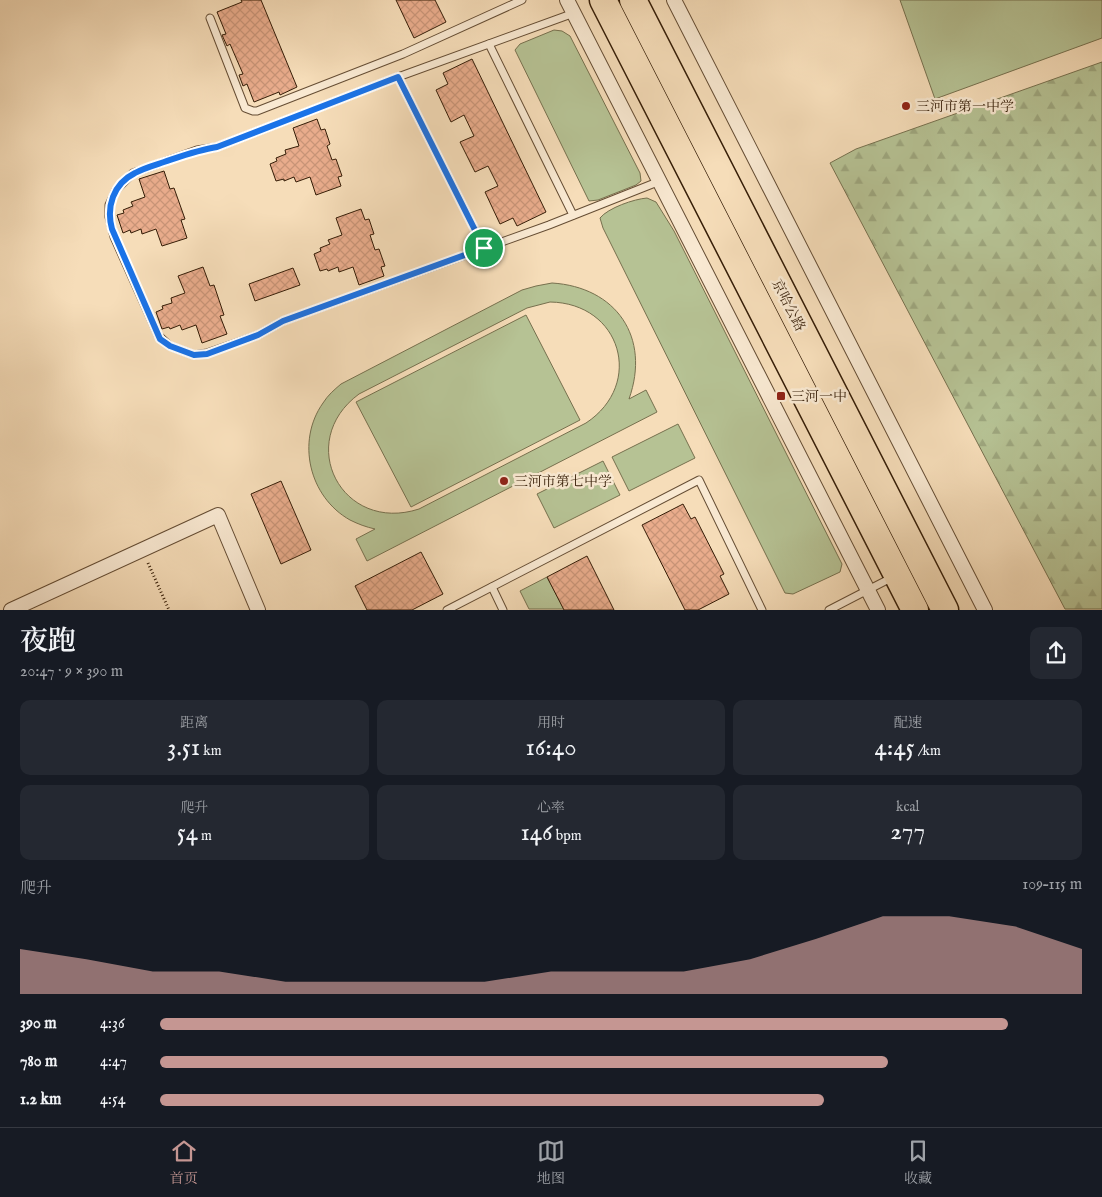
<!DOCTYPE html>
<html lang="zh">
<meta charset="utf-8">
<style>
body{margin:0;font-family:"IM FELL English","Noto Serif SC",serif;background:#242831;color:#f1f3f6;height:100vh;display:flex;flex-direction:column;font-size:19px;white-space:nowrap}
*{box-sizing:border-box;margin:0}
p{font-size:16px;color:#9ea1a6}
.icon{flex:none;width:28px;height:28px;fill:none;stroke:currentColor;stroke-width:2;stroke-linecap:round;stroke-linejoin:round}
.map{position:relative;height:610px;overflow:hidden}
.side{display:flex;flex-direction:column;background:#171b24;flex:1}
.side>*{flex:none}
.pin{position:absolute;display:grid;place-items:center;width:42px;height:42px;color:#fff;margin:-21px;border:2px solid #fff;border-radius:50%;box-shadow:0 1px 5px #0007}
.round{display:grid;place-items:center;flex:none;width:52px;height:52px;border-radius:10px;background:#242831}
.overview{display:flex;align-items:center;justify-content:space-between;height:85px;padding:0 20px}
h1{font-size:28px;font-weight:600;line-height:38px}
.stats{display:grid;grid-template-columns:repeat(3,1fr);gap:8px;height:85px;padding:5px 20px}
.stats div{display:grid;align-content:center;border-radius:10px;background:#242831;text-align:center}
.stats b{font-size:25px;font-weight:600}
.stats small{font-size:14px;font-weight:400}
.stats p{font-size:14px}
.chart{height:140px;padding:10px 20px}
.chart p{display:flex;justify-content:space-between}
.chart svg{width:100%;height:90px;margin-top:5px;fill:#c59692;opacity:.7}
ul{padding:0 20px;list-style:none;font-size:16px}
li{display:grid;grid-template-columns:80px 60px 1fr;align-items:center;height:38px}
li i{height:12px;border-radius:6px;background:#c59692}
.tabs{display:flex;justify-content:space-around;align-items:center;height:70px;border-top:1px solid #363941;background:#171b24;font-size:14px;color:#9ea1a6}
.tabs a{display:grid;justify-items:center;gap:2px}
.tabs .selected{color:#c59692}
.map>svg:first-child{display:block}
</style>
<div class="map">
<svg width="1102" height="610" viewBox="0 0 1102 610">
<defs>
<pattern id="forest-firs" width="22" height="20" patternUnits="userSpaceOnUse" patternTransform="scale(1.25)"><rect width="22" height="20" fill="#b6c294"/><path d="M5 1l3.5 6h-7zM16 11l3.5 6h-7z" fill="#9da67e"/></pattern>
<pattern id="building-cross-hatch" width="8" height="8" patternUnits="userSpaceOnUse" patternTransform="scale(1.25)"><rect width="8" height="8" fill="#e9ac8c"/><path d="M0 0l8 8M0 8l8-8" fill="none" stroke="#c89477"/></pattern>
</defs>
<rect width="100%" height="100%" fill="#f6ddb9"/>
<filter id="stains"><feTurbulence type="fractalNoise" baseFrequency=".004" numOctaves="4"/><feColorMatrix values="0 0 0 0 .2 0 0 0 0 .09 0 0 0 0 .02 0 0 0 .5 -.17"/></filter>
<radialGradient id="worn" r=".72"><stop offset=".6" stop-color="#630" stop-opacity="0"/><stop offset="1" stop-color="#630" stop-opacity=".3"/></radialGradient>
<g fill="#b6c294" stroke="#76704e" fill-rule="evenodd">
<path d="M900 0H1102V38L935 99Z"/>
<path d="M554 30 562 31 570 36 640 173 641 181 636 185 598 200 589 201 515 50 520 44Z"/>
<path d="M647 198 656 202 674 231 842 564 840 572 793 594 785 593 603 228 600 218C608 208 634 199 647 198Z"/>
<path d="M552 283C616 287 651 337 629 399L646 390 657 412 367 561 356 539 375 529C366 527 358 524 350 520 309 497 296 441 323 403 328 395 334 390 341 384L522 290 536 286ZM550 302C621 303 645 384 586 423L419 509C342 534 294 442 359 394L527 308Z"/>
<path d="M526 315 580 420 411 507 356 402Z"/>
<path d="M678 424 695 458 629 491 612 457Z"/>
<path d="M603 461 620 495 554 528 537 494Z"/>
<path d="M547 577 564 609H529L520 591Z"/>
</g>
<path fill="url(#forest-firs)" stroke="#76704e" d="M1102 62V609H1065L830 163 856 149Z"/>
<g fill="url(#building-cross-hatch)" stroke="#351d07">
<path d="M241 0H261L297 87 280 95 279 92 254 102 247 84 243 86 239 75 243 74 230 44 227 46 222 35 226 34 217 12 242 2Z"/>
<path d="M396 0H435L446 22 414 38Z"/>
<path d="M472 59 546 212 517 226 513 218 500 224 485 192 498 186 488 166 475 172 460 142 474 136 464 115 451 122 436 90 448 84 443 73Z"/>
<path d="M317 119 321 130 325 129 330 144 327 146 332 160 336 159 342 176 338 177 341 186 316 195 310 177 296 182 294 177 284 181V179L276 181 270 164 277 161 276 158 286 154 285 150 299 146 293 128Z"/>
<path d="M164 171 170 189 174 188 185 219 181 220 187 238 162 246 156 229 142 234 141 229 131 233 130 230 123 233 117 215 124 213 123 210 133 206 131 202 145 197 139 179Z"/>
<path d="M361 209 365 220 369 219 374 234 370 235 375 250 379 249 385 266 381 267 384 276 359 285 353 267 339 272 338 267 328 271 327 269 320 271 314 254 321 251 320 248 330 244 328 240 342 235 336 218Z"/>
<path d="M203 267 210 286 214 285 224 315 220 316 227 334 202 343 196 325 182 330 180 325 170 329 169 327 162 329 156 312 163 309 162 306 172 303 171 298 185 293 178 276Z"/>
<path d="M293 268 300 285 255 301 249 284Z"/>
<path d="M281 481 311 550 281 564 251 494Z"/>
<path d="M683 504 691 519 695 517 724 574 720 576 729 594 698 610H685L642 525Z"/>
<path d="M421 552 443 594 412 610H367L355 586Z"/>
<path d="M587 556 614 610H564L547 577Z"/>
</g>
<g fill="none" stroke-linecap="round" stroke-linejoin="round">
<g stroke="#654d34" stroke-width="9">
<g id="lane">
<path d="M574 13 398 77 217 147 197 150 133 173 116 190 109 205V217L114 237 158 335 170 346 194 355 207 353 258 335 283 321 549 225 660 181"/>
<path d="M210 18 245 108 253 111H257L403 54 522 0"/>
<path d="M489 44 573 215"/>
<path d="M398 77 484 248"/>
<path d="M492 587 503 610"/>
<path d="M447 610 699 480 762 610"/>
<path d="M829 610 893 577"/>
</g>
</g>
<g stroke="#654d34" stroke-width="16">
<g id="street">
<path d="M567 0 878 610"/>
<path d="M674 0 985 610"/>
<path d="M11 610 218 515 258 610"/>
</g>
</g>
<g stroke="#351d07" stroke-width="29">
<g id="highway">
<path d="M603 0 915 610"/>
<path d="M633 0 945 610"/>
</g>
</g>
<path stroke="#351d07" stroke-width="3" stroke-dasharray="1 2.5" stroke-linecap="butt" d="M148 563 169 610"/>
<use href="#lane" stroke="#f9e9d2" stroke-width="7"/>
<use href="#street" stroke="#f9e9d2" stroke-width="14"/>
<use href="#highway" stroke="#f6ddb9" stroke-width="26"/>
</g>
<g fill="none" stroke-linecap="round" stroke-linejoin="round">
<g stroke="#fff" stroke-width="10">
<path id="route" d="M398 77 484 248 283 321 258 335 207 354 194 355 170 346 160 339 112 229C106 207 113 184 135 173 144 168 155 165 164 162 182 156 198 150 217 147Z"/>
</g>
<use href="#route" stroke="#1a73e8" stroke-width="6"/>
</g>
<g fill="#8f2418" stroke="#f9e9d2" stroke-width="2">
<circle cx="906" cy="106" r="5"/>
<rect x="776" y="391" width="10" height="10" rx="2.5"/>
<circle cx="504" cy="481" r="5"/>
</g>
<g text-anchor="middle" stroke-width="5" stroke-linejoin="round" paint-order="stroke">
<g font-size="14" fill="#351d07" stroke="#f9e9d2" text-anchor="start">
<text x="916" y="111">三河市第一中学</text>
<text x="791" y="401">三河一中</text>
<text x="514" y="486">三河市第七中学</text>
</g>
<g font-size="14" fill="#351d07" stroke="#f9e9d2">
<text transform="translate(789 305) rotate(63)" y="5">京哈公路</text>
</g>
</g>
<rect width="100%" height="100%" filter="url(#stains)"/>
<rect width="100%" height="100%" fill="url(#worn)"/>
</svg>
<div class="pin" style="left:484px;top:248px;background:#1e9e55"><svg class="icon" aria-label="arrive" viewBox="0 0 24 24"><path d="M6 21V4h12l-3 4 3 4H6"/></svg></div>
</div>
<section class="side">
<div class="overview"><div><h1>夜跑</h1><p>20:47 · 9 × 390 m</p></div><a class="round"><svg class="icon" aria-label="share" viewBox="0 0 24 24"><path d="M12 15V3M7 8l5-5 5 5M5 13v7h14v-7"/></svg></a></div>
<div class="stats">
<div><p>距离</p><b>3.51<small> km</small></b></div>
<div><p>用时</p><b>16:40</b></div>
<div><p>配速</p><b>4:45<small> /km</small></b></div>
</div>
<div class="stats">
<div><p>爬升</p><b>54<small> m</small></b></div>
<div><p>心率</p><b>146<small> bpm</small></b></div>
<div><p>kcal</p><b>277</b></div>
</div>
<div class="chart"><p><span>爬升</span>109–115 m</p>
<svg viewBox="0 0 160 44" preserveAspectRatio="none"><path d="M0 44V22L10 27L20 33L30 33L40 38L50 38L60 38L70 38L80 33L90 33L100 33L110 27L120 17L130 6L140 6L150 11L160 22V44z"/></svg>
</div>
<ul>
<li><b>390 m</b>4:36<i style="width:92%"></i></li>
<li><b>780 m</b>4:47<i style="width:79%"></i></li>
<li><b>1.2 km</b>4:54<i style="width:72%"></i></li>
</ul>
</section>
<nav class="tabs">
<a class="selected"><svg class="icon" aria-label="home" viewBox="0 0 24 24"><path d="M3 11l9-7 9 7M6 9v11h12V9"/></svg>首页</a>
<a><svg class="icon" aria-label="map" viewBox="0 0 24 24"><path d="M3 6l6-2 6 2 6-2v14l-6 2-6-2-6 2zM9 4v14M15 6v14"/></svg>地图</a>
<a><svg class="icon" aria-label="saved" viewBox="0 0 24 24"><path d="M7 4h10v16l-5-4-5 4z"/></svg>收藏</a>
</nav>
